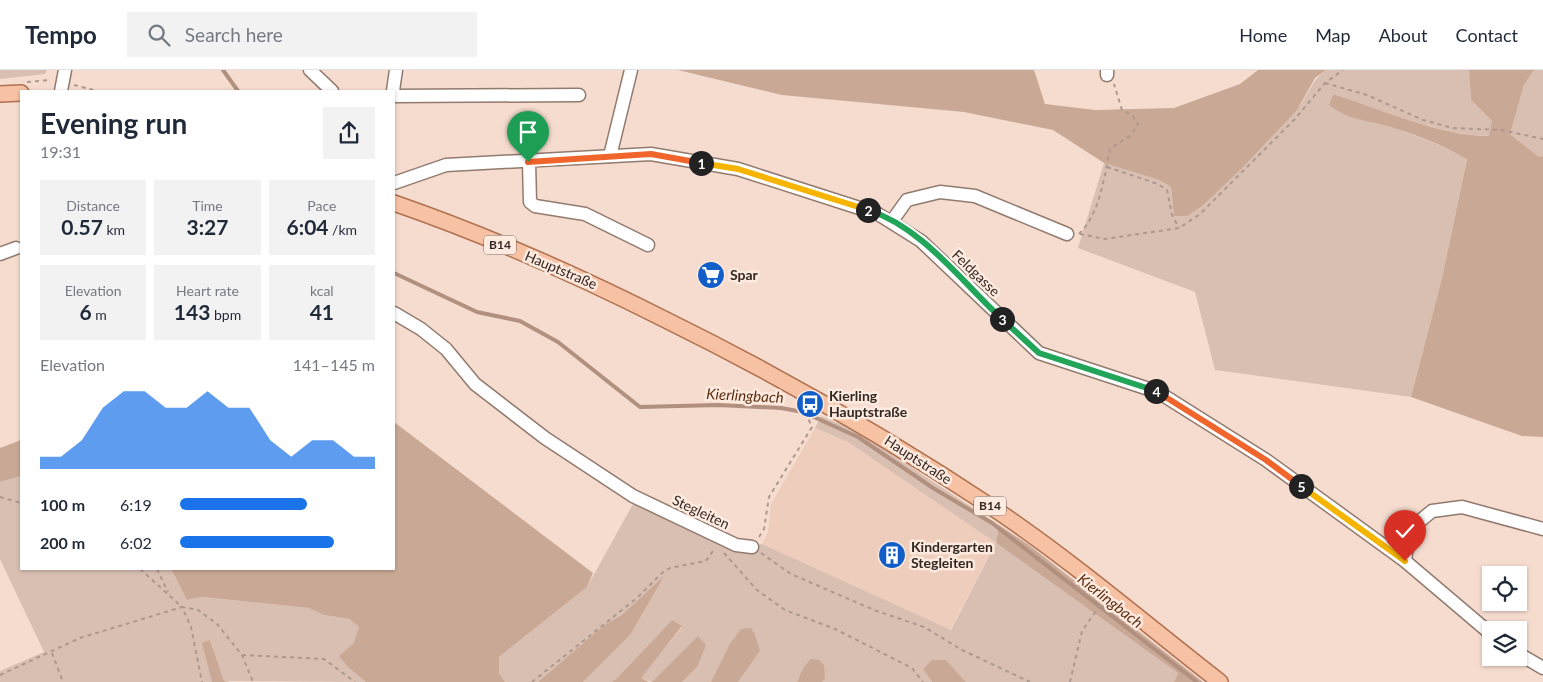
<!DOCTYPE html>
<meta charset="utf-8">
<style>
body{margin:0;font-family:Lato,sans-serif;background:#f2f2f3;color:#1f2937;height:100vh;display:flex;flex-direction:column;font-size:19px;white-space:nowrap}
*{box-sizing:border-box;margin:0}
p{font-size:16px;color:#747a83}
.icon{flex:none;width:28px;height:28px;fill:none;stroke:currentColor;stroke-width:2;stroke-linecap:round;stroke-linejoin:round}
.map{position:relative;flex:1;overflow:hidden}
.drawer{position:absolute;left:20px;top:20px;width:375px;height:480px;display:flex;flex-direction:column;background:#fff;border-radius:0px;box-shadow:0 1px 4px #0004}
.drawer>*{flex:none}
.fabs{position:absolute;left:1482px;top:496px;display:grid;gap:10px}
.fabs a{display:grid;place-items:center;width:45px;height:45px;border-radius:0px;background:#fff;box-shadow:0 1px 4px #0004;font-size:25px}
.pin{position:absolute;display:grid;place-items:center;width:42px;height:42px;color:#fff;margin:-51px -21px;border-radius:50% 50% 50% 0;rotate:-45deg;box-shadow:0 0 5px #0007}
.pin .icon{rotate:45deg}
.km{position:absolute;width:25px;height:25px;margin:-12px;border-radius:50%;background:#222;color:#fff;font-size:14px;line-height:25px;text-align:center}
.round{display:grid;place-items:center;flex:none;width:52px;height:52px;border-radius:0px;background:#f2f2f3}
.headline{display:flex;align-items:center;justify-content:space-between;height:85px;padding:0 20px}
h1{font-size:28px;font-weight:700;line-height:38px}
.figures{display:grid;grid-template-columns:repeat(3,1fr);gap:8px;height:85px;padding:5px 20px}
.figures div{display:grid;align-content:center;border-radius:0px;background:#f2f2f3;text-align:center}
.figures b{font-size:21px;font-weight:700}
.figures small{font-size:14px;font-weight:400}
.figures p{font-size:14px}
.chart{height:140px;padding:10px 20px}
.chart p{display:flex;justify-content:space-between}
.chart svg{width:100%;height:90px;margin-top:5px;fill:#1a73e8;opacity:.7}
ul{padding:0 20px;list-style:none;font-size:16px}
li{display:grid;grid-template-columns:80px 60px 1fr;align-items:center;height:38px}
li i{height:12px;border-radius:6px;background:#1a73e8}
header{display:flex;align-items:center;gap:30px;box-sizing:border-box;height:70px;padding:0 25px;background:#fff;border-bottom:1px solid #e0e1e3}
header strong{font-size:24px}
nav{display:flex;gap:28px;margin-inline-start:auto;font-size:18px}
.search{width:350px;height:45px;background:#f2f2f3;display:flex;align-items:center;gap:12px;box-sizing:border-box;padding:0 18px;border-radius:0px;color:#747a83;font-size:19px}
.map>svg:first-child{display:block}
</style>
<header>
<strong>Tempo</strong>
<div class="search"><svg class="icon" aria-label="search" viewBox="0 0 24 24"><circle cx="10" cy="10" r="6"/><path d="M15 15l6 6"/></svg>Search here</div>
<nav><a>Home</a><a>Map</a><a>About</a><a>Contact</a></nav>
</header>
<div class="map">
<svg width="1543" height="612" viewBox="0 0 1543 612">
<rect width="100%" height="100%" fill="#f6dccf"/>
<path fill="#eecdbc" d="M815 358 848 372 996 473 950 560 762 474 768 462 771 434Z"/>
<g fill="#d8bfb2">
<path d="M0 0H47L45 4 0 9Z"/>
<path d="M1326 0H1469L1471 30 1492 51 1490 66C1437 65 1383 40 1333 24L1329 35C1349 50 1363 49 1387 56 1415 64 1441 76 1467 88L1442 208 1411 327 1215 300 1195 222 1078 178 1104 93 1159 110 1171 117 1174 146C1215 112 1256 79 1294 42 1307 30 1310 11 1326 0Z"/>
<path d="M1534 0H1543V86L1539 87 1510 64 1524 15Z"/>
<path d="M821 346 853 359 999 455 996 473 1178 603 1174 612H966L946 590 923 599 932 612H822L825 609 803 598 797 612H738L760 581 729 575 711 612H682L697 597 669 598 652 612 640 608 682 557 672 550 616 609 611 612H583L630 565 622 545 604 555 538 612H505L499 603V587L587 517 633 434 738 481 762 474 951 560 996 473 848 372 815 358Z"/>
<path d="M21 406V499H171L187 530 202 527 310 538 324 545 349 549 359 557 349 598 366 612 224 611 210 570 212 612H0V601L44 582 0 489V412Z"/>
</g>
<g fill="#caa896">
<path d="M678 0H1034L1045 34 1095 40 1174 38 1240 14 1258 0H1326L1315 8 1297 40 1240 100 1202 136 1187 146H1174L1171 117 1159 110 1104 93 1053 60 964 42 782 25Z"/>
<path d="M1469 0H1534L1524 15 1510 64 1539 87 1543 86V367L1522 366 1411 327 1442 208 1467 89C1442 75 1415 64 1387 56 1365 50 1348 50 1329 35L1333 24C1381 39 1439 66 1489 66L1492 51 1471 30Z"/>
<path d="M394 352 593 503 587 517 499 587V603L505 612H366L349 598 339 586 354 573 359 557 349 549 324 545 309 538 202 527 187 530 171 499H394Z"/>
<path d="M21 370V406L0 412V378Z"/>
<path d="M999 455 1029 475 1203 612H1174L1178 603 996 473Z"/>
<path d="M664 506 630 565 583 612H538L604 555 622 545Z"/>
<path d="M672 550 682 556 641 608 649 612H611L616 609Z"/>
<path d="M751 558 755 565 760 581 738 612H711L729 575 741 559Z"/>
<path d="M698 566 706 575 697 597 682 612H652Z"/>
<path d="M210 570 224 611 230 612H212L202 573Z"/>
<path d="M811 589 819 590 824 595 825 609 822 612H797L803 598Z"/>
<path d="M932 590H946L966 612H932L923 599Z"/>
</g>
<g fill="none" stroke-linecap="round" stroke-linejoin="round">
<g stroke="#b1907f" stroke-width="4">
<path d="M223 0 238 21"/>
<path d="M394 203 477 242 520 251 558 272 640 337 718 335 781 338 803 342 858 367 933 418 992 453 1197 612"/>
</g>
<g stroke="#917a6e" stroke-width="15">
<g id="minor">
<path d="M310 0 332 21"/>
<path d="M1107 0V5"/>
<path d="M61 21 65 0"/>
<path d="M393 21 396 0"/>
<path d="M394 26 579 25"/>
<path d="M610 86 631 0"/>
<path d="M529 92 530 132 535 136 585 144 648 175"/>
<path d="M394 113 446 95 651 84 738 99 878 144 921 171 1039 283 1158 322 1266 390 1405 491 1491 564"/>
<path d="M892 151 907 130 940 122 975 126 1067 164"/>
<path d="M0 184 16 178"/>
<path d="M394 243 421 259 446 279 475 314 545 368 633 426 736 475 752 477"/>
<path d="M1405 491 1409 460 1432 441 1462 437 1543 459"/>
<path d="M1519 584 1543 598"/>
</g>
</g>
<g stroke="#af714f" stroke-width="18">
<g id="major">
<path d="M0 24 21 23"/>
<path d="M394 133C486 165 577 205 664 249 782 307 893 371 1002 444 1078 496 1148 556 1220 612"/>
</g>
</g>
<g stroke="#ac988e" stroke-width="2" stroke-dasharray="4 4" stroke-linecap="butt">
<path d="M27 12 50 10"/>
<path d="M1325 13 1367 25 1423 50 1453 58 1501 60 1543 69"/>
<path d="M74 15 97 21"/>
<path d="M1107 97 1158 114 1167 120 1172 145 1179 158"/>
<path d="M1079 164C1100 143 1104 108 1110 79L1131 65 1138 54 1132 45 1122 40 1114 14"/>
<path d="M1080 164 1105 169 1179 158 1200 144 1294 50 1325 13 1343 0"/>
<path d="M0 427 21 433"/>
<path d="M759 467 764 459 769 427 812 357 803 337"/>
<path d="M724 483 757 520 785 540 835 559 912 598 923 612"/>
<path d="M761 483 791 504 874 540 924 557 962 580 1030 612"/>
<path d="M140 499 182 537 198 540 217 554 242 585 253 612"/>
<path d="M157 499 168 522"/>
<path d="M52 583 63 612"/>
<path d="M242 585 324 589 355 612"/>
<path d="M0 605 80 568 182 537 191 557 202 612"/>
<path d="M532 612 638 527 662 503 670 498 706 491 715 478"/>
<path d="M1070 612 1082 561 1101 534"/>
</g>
<use href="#minor" stroke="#fff" stroke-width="12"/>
<use href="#major" stroke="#f7c1a4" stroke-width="15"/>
</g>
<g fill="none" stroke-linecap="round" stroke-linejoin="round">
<g stroke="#fff" stroke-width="10">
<path id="split-1" d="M528 92 651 84 701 93"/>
</g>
<g stroke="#fff" stroke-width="10">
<path id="split-2" d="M701 93 738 99 868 140"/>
</g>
<g stroke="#fff" stroke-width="10">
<path id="split-3" d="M868 140C922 157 961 211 1002 249"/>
</g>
<g stroke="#fff" stroke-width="10">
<path id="split-4" d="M1002 249 1039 283 1156 321"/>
</g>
<g stroke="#fff" stroke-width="10">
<path id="split-5" d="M1156 321 1266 390 1301 416"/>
</g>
<g stroke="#fff" stroke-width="10">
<path id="split-6" d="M1301 416 1405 491"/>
</g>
<use href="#split-1" stroke="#f0652b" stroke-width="6"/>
<use href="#split-2" stroke="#f5b400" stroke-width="6"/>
<use href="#split-3" stroke="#22a559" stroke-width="6"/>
<use href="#split-4" stroke="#22a559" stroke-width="6"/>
<use href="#split-5" stroke="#f0652b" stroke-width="6"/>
<use href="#split-6" stroke="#f5b400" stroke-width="6"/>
</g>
<defs>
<g id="supermarket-disc" transform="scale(1.4375)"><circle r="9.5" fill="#125ec8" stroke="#ffeadf"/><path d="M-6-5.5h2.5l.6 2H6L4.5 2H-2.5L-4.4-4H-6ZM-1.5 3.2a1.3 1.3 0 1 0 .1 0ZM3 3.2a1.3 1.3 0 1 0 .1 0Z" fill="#fff"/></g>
<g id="bus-disc" transform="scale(1.4375)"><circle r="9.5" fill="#125ec8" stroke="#ffeadf"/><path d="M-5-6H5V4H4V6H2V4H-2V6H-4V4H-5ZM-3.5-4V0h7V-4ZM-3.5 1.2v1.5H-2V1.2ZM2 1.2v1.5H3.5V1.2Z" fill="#fff"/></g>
<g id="building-disc" transform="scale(1.4375)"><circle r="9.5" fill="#125ec8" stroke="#ffeadf"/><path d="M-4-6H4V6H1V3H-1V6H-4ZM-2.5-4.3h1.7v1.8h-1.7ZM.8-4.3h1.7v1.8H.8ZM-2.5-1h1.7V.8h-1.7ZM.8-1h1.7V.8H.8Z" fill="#fff"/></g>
</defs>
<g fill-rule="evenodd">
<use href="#supermarket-disc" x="711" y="205"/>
<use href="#bus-disc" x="810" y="334"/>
<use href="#building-disc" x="892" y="485"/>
</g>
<g text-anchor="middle" stroke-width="5" stroke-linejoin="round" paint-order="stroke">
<g fill="#ffeadf" stroke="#70625b" stroke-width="1">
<rect x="484" y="165.5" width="32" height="19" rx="4"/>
<rect x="974" y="426.5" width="32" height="19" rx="4"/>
</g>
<g font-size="12" font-weight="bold" fill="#322823">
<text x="500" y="179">B14</text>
<text x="990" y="440">B14</text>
</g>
<g font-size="14" fill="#322823" stroke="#ffeadf">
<text transform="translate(561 200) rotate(23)" y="5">Hauptstraße</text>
<text transform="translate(976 203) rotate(44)" y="5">Feldgasse</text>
<text transform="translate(918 390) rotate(33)" y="5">Hauptstraße</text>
<text transform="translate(701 442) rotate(25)" y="5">Stegleiten</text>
</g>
<g font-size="14" font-weight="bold" fill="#322823" stroke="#ffeadf" text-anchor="start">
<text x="730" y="210">Spar</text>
<text x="829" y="331">Kierling<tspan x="829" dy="16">Hauptstraße</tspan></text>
<text x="911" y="482">Kindergarten<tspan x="911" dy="16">Stegleiten</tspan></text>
</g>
<g font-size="15" font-style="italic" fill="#5c2e13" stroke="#ffeadf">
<text transform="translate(745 326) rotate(3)" y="5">Kierlingbach</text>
<text transform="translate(1110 531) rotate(38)" y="5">Kierlingbach</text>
</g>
</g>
</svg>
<div class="fabs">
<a><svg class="icon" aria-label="locate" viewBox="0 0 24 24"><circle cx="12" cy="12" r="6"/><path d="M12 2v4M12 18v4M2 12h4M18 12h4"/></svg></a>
<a><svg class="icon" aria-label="layers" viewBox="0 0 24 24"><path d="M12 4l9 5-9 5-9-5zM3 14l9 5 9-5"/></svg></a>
</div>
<div class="pin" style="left:528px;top:92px;background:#1e9e55"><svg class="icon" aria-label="arrive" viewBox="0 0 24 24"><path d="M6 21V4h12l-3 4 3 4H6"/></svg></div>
<div class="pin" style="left:1405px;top:491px;background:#d93025"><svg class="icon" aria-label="check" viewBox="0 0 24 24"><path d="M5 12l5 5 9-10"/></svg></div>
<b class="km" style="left:701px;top:93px">1</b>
<b class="km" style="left:868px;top:140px">2</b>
<b class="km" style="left:1002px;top:249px">3</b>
<b class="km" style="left:1156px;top:321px">4</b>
<b class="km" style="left:1301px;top:416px">5</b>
<section class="drawer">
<div class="headline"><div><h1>Evening run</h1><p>19:31</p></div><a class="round"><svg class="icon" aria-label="share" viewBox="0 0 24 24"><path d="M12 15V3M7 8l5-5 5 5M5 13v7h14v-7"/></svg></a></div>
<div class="figures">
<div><p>Distance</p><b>0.57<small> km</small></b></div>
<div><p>Time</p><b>3:27</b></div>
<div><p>Pace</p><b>6:04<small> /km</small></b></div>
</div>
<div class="figures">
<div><p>Elevation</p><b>6<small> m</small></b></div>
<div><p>Heart rate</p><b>143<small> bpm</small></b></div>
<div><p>kcal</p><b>41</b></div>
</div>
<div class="chart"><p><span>Elevation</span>141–145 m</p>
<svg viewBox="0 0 160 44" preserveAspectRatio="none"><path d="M0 44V38L10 38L20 30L30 14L40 6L50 6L60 14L70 14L80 6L90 14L100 14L110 30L120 38L130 30L140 30L150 38L160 38V44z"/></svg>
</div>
<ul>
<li><b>100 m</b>6:19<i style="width:65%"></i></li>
<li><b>200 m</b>6:02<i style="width:79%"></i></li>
</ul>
</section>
</div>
